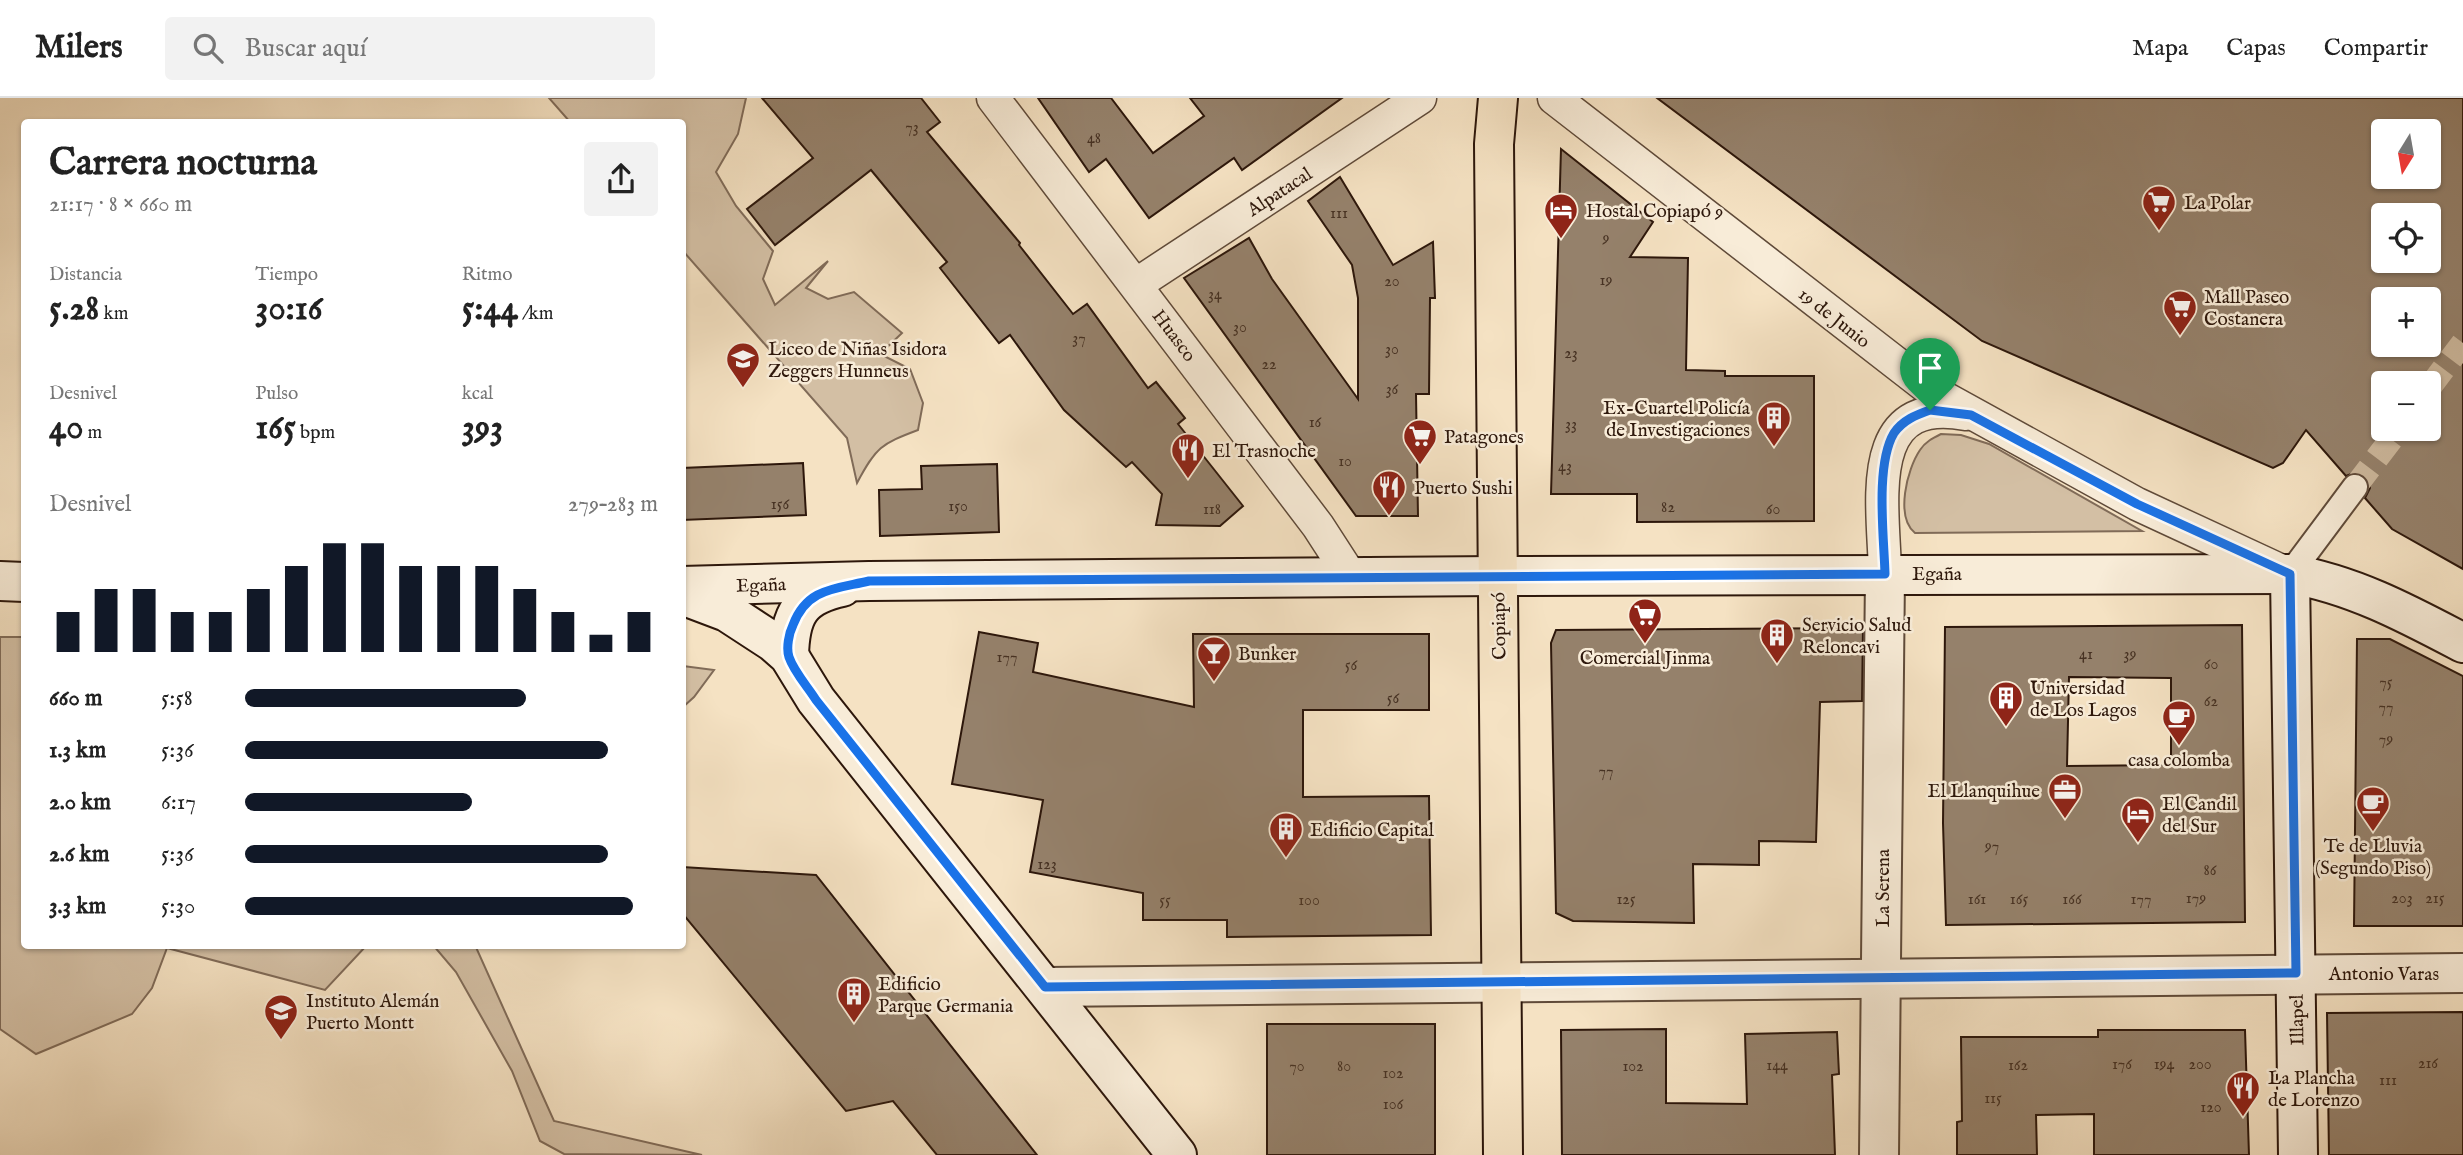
<!DOCTYPE html>
<html lang="es">
<meta charset="utf-8">
<style>
body{margin:0;font-family:"IM FELL English",serif;background:#f2f2f2;color:#222;height:100vh;display:flex;flex-direction:column;font-size:26px;white-space:nowrap}
*{box-sizing:border-box;margin:0}
p{font-size:23px;color:#767676}
.icon{flex:none;width:38px;height:38px;fill:none;stroke:currentColor;stroke-width:2;stroke-linecap:round;stroke-linejoin:round}
.map{position:relative;flex:1;overflow:hidden}
.details{position:absolute;left:21px;top:21px;width:665px;height:830px;display:flex;flex-direction:column;background:#fff;border-radius:7px;box-shadow:0 2px 5px #0004}
.details>*{flex:none}
.needle{width:46px;rotate:191deg}
.controls{position:absolute;left:2371px;top:21px;display:grid;gap:14px}
.controls a{display:grid;place-items:center;width:70px;height:70px;border-radius:7px;background:#fff;box-shadow:0 2px 5px #0004;font-size:35px}
.pin{position:absolute;display:grid;place-items:center;width:60px;height:60px;color:#fff;margin:-72px -30px;border-radius:50% 50% 50% 0;rotate:-45deg;box-shadow:0 0 7px #0007}
.pin .icon{rotate:45deg}
.round{display:grid;place-items:center;flex:none;width:74px;height:74px;border-radius:7px;background:#f2f2f2}
.overview{display:flex;align-items:center;justify-content:space-between;height:119px;padding:0 28px}
h1{font-size:38px;font-weight:700;line-height:52px}
.stats{display:grid;grid-template-columns:repeat(3,1fr);gap:10px;height:119px;padding:7px 28px}
.stats div{display:grid;align-content:center}
.stats b{font-size:35px;font-weight:700}
.stats small{font-size:19px;font-weight:400}
.stats p{font-size:19px}
.chart{height:196px;padding:14px 28px}
.chart p{display:flex;justify-content:space-between}
.chart svg{width:100%;height:126px;margin-top:7px;stroke:#111827;stroke-width:6}
ul{padding:0 28px;list-style:none;font-size:23px}
li{display:grid;grid-template-columns:112px 84px 1fr;align-items:center;height:52px}
li i{height:18px;border-radius:9px;background:#111827}
header{display:flex;align-items:center;gap:42px;box-sizing:border-box;height:98px;padding:0 35px;background:#fff;border-bottom:2px solid #e0e0e0}
header strong{font-size:33px}
nav{display:flex;gap:38px;margin-inline-start:auto;font-size:24px}
.search{width:490px;height:63px;background:#f2f2f2;display:flex;align-items:center;gap:18px;box-sizing:border-box;padding:0 24px;border-radius:7px;color:#767676;font-size:26px}
.map>svg:first-child{display:block}
</style>
<header>
<strong>Milers</strong>
<div class="search"><svg class="icon" aria-label="search" viewBox="0 0 24 24"><circle cx="10" cy="10" r="6"/><path d="M15 15l6 6"/></svg>Buscar aquí</div>
<nav><a>Mapa</a><a>Capas</a><a>Compartir</a></nav>
</header>
<div class="map">
<svg width="2463" height="1057" viewBox="0 0 2463 1057">
<rect width="100%" height="100%" fill="#f5e2c3"/>
<filter id="stains"><feTurbulence type="fractalNoise" baseFrequency=".00286" numOctaves="4"/><feColorMatrix values="0 0 0 0 .2 0 0 0 0 .09 0 0 0 0 .02 0 0 0 .5 -.17"/></filter>
<radialGradient id="worn" r=".72"><stop offset=".6" stop-color="#630" stop-opacity="0"/><stop offset="1" stop-color="#630" stop-opacity=".3"/></radialGradient>
<g fill="#d3bfa4" stroke="#806b58" stroke-width="2">
<path d="M549 0H746L738 36 716 74 736 108 773 153 763 181 775 207 828 163 806 190 828 201 854 194 902 235 880 256 910 271 923 305 918 332C881 346 876 349 857 385L847 340 683 153 682 24H570Z"/>
<path d="M1941 336 1961 337 1989 346 2142 433 1915 435C1895 419 1907 371 1920 352 1925 344 1933 340 1941 336Z"/>
<path d="M0 539H24V847H367L325 892 167 850 152 890 132 916 36 956 0 931Z"/>
<path d="M683 568 714 572 694 599 683 609Z"/>
<path d="M433 847H475L554 1023 702 1057 564 1056 540 1043 512 973 456 874Z"/>
</g>
<g fill="#95816b" stroke="#2d170b" stroke-width="2" fill-rule="evenodd">
<path d="M762 0H921L940 24 927 34 1020 145 1019 147 1073 216 1087 206 1148 290 1156 284 1185 320 1178 326 1243 408 1220 428 1156 427 1162 396 1132 364 1126 369 1064 312 1010 237 999 245 940 170 947 164 871 72 775 147 747 111 813 60Z"/>
<path d="M1038 0H1111L1153 55 1204 18 1190 0H1342L1242 72 1234 60 1149 120 1106 61 1089 74Z"/>
<path d="M1657 0H2463V471L2392 431 2365 400 2370 390 2364 378 2356 374 2346 378 2306 332 2283 365 2273 370 1982 243ZM2384 33H2429V79H2384ZM2384 117H2429V163H2384ZM2384 201H2429V247H2384ZM2384 285H2429V331H2384Z"/>
<path d="M1561 51 1653 124 1630 159 1688 160 1686 272 1725 273V278H1814V423L1637 424V396H1551Z"/>
<path d="M1340 79 1393 167 1433 144 1435 200H1430L1429 296H1416L1418 418H1356L1184 180 1249 140 1272 181 1358 301V200L1352 167 1308 103Z"/>
<path d="M803 365 806 417 682 422V370Z"/>
<path d="M997 366 999 434 880 438 879 392 922 391 921 368Z"/>
<path d="M2242 527 2245 824 1946 827 1943 725 1945 529ZM2069 579 2171 580V667L2067 668Z"/>
<path d="M1863 530 1862 603 1820 604 1816 744 1759 743V767L1693 766 1694 825 1573 823 1556 815 1551 545 1556 532Z"/>
<path d="M979 534 1038 545 1033 574 1194 609 1193 536H1429V612H1303V699L1429 698 1431 837 1227 839V822H1143V795L1030 774 1043 702 952 686Z"/>
<path d="M2357 541H2390L2463 578V828H2354Z"/>
<path d="M682 769 816 777 1037 1057H937L893 1003 846 1013 682 815Z"/>
<path d="M2463 914V1057H2329L2327 915Z"/>
<rect x="1267" y="926" width="168" height="131"/>
<path d="M1666 931V1005L1747 1006 1745 936 1837 934 1839 976 1832 977 1835 1057H1562L1561 932Z"/>
<path d="M2098 932H2245L2249 1057H2094V1016L2036 1017 2037 1057H1957V1024L1962 1023 1961 939H2098Z"/>
</g>
<g fill="none" stroke-linecap="round" stroke-linejoin="round">
<g stroke="#cdb99e" stroke-width="24" stroke-dasharray="24 12" stroke-linecap="butt">
<path d="M2429 290 2463 245"/>
<path d="M2355 389 2399 331"/>
</g>
<g stroke="#5f4a39" stroke-width="28">
<path id="pedestrian" d="M2290 476 2355 389"/>
</g>
<g stroke="#5f4a39" stroke-width="35">
<g id="minor">
<path d="M993 0 1318 428 1351 479"/>
<path d="M1554 0 1932 293 2137 406 2288 476"/>
<path d="M1137 186 1420 0"/>
<path d="M1885 476C1884 408 1861 296 1966 316"/>
</g>
</g>
<g stroke="#5f4a39" stroke-width="42">
<g id="tertiary">
<path d="M1045 889 2463 875"/>
<path d="M1879 1057 1885 476"/>
</g>
</g>
<g stroke="#2d170b" stroke-width="42">
<g id="secondary">
<path d="M2290 476 2298 1057"/>
<path d="M0 483 24 484"/>
<path d="M682 488 869 483 1498 478 2290 476C2352 486 2408 516 2463 545"/>
<path d="M682 497 727 514 773 544 789 558 816 602 1177 1057"/>
<path d="M789 558C790 516 800 498 842 489"/>
</g>
</g>
<g stroke="#2d170b" stroke-width="42">
<path id="primary" d="M1498 0 1494 46 1503 1057"/>
</g>
<use href="#pedestrian" stroke="#f8ecd8" stroke-width="24"/>
<use href="#minor" stroke="#f8ecd8" stroke-width="32"/>
<use href="#tertiary" stroke="#f8ecd8" stroke-width="38"/>
<use href="#secondary" stroke="#f8ecd8" stroke-width="38"/>
<use href="#primary" stroke="#f5e2c3" stroke-width="38"/>
</g>
<g fill="none" stroke-linecap="round" stroke-linejoin="round">
<g stroke="#fff" stroke-width="14">
<path id="route" d="M1930 312 1971 317 2137 406 2290 476 2296 875 1045 889 816 602C808 589 794 574 789 559 786 550 789 535 793 527 807 490 835 491 869 483L1885 476C1884 439 1875 367 1894 335 1903 322 1916 317 1930 312Z"/>
</g>
<use href="#route" stroke="#1a73e8" stroke-width="9"/>
</g>
<defs>
<g id="supermarket-pin" transform="scale(1.75)"><path d="M0 17L-7.5 6A9.5 9.5 0 1 1 7.5 6Z" fill="#8f2418" stroke="#f8ecd8"/><path d="M-6-5.5h2.5l.6 2H6L4.5 2H-2.5L-4.4-4H-6ZM-1.5 3.2a1.3 1.3 0 1 0 .1 0ZM3 3.2a1.3 1.3 0 1 0 .1 0Z" fill="#fff"/></g>
<g id="hotel-pin" transform="scale(1.75)"><path d="M0 17L-7.5 6A9.5 9.5 0 1 1 7.5 6Z" fill="#8f2418" stroke="#f8ecd8"/><path d="M-6-4.5h1.5V1H6V5H4.5V3h-9V5H-6ZM-4 0a1.8 1.8 0 1 1 3.6 0ZM.5 0V-2.5h3Q6-2.5 6 0Z" fill="#fff"/></g>
<g id="school-pin" transform="scale(1.75)"><path d="M0 17L-7.5 6A9.5 9.5 0 1 1 7.5 6Z" fill="#8f2418" stroke="#f8ecd8"/><path d="M0-5L7-2L0 1L-7-2ZM-4 1L0 2.5L4 1V4Q0 6-4 4Z" fill="#fff"/></g>
<g id="building-pin" transform="scale(1.75)"><path d="M0 17L-7.5 6A9.5 9.5 0 1 1 7.5 6Z" fill="#8f2418" stroke="#f8ecd8"/><path d="M-4-6H4V6H1V3H-1V6H-4ZM-2.5-4.3h1.7v1.8h-1.7ZM.8-4.3h1.7v1.8H.8ZM-2.5-1h1.7V.8h-1.7ZM.8-1h1.7V.8H.8Z" fill="#fff"/></g>
<g id="restaurant-pin" transform="scale(1.75)"><path d="M0 17L-7.5 6A9.5 9.5 0 1 1 7.5 6Z" fill="#8f2418" stroke="#f8ecd8"/><path d="M-5-6h1v4h1v-4h1v4h1v-4h1v5L-1.5 .5V6h-2V.5L-5-1ZM5-6V6H3V1.5H1.5Q1.5-4 5-6Z" fill="#fff"/></g>
<g id="bar-pin" transform="scale(1.75)"><path d="M0 17L-7.5 6A9.5 9.5 0 1 1 7.5 6Z" fill="#8f2418" stroke="#f8ecd8"/><path d="M-6-5H6L.8 .8V4.5H3.5V6h-7V4.5H-.8V.8Z" fill="#fff"/></g>
<g id="cafe-pin" transform="scale(1.75)"><path d="M0 17L-7.5 6A9.5 9.5 0 1 1 7.5 6Z" fill="#8f2418" stroke="#f8ecd8"/><path d="M-5.5-4.5H6V0H3Q3 3.5 0 3.5H-2.5Q-5.5 3.5-5.5 0ZM3-3.2v2h1.7v-2ZM-6 4.5H4V6H-6Z" fill="#fff"/></g>
<g id="office-pin" transform="scale(1.75)"><path d="M0 17L-7.5 6A9.5 9.5 0 1 1 7.5 6Z" fill="#8f2418" stroke="#f8ecd8"/><path d="M-6-3h4V-5.5h4V-3h4V5H-6ZM-1-4.5V-3h2v-1.5ZM-6 0V1H6V0Z" fill="#fff"/></g>
</defs>
<g fill-rule="evenodd">
<use href="#supermarket-pin" x="2159" y="104"/>
<use href="#hotel-pin" x="1561" y="112"/>
<use href="#supermarket-pin" x="2180" y="209"/>
<use href="#school-pin" x="743" y="261"/>
<use href="#building-pin" x="1774" y="320"/>
<use href="#supermarket-pin" x="1420" y="338"/>
<use href="#restaurant-pin" x="1188" y="352"/>
<use href="#restaurant-pin" x="1389" y="389"/>
<use href="#supermarket-pin" x="1645" y="517"/>
<use href="#building-pin" x="1777" y="537"/>
<use href="#bar-pin" x="1214" y="555"/>
<use href="#building-pin" x="2006" y="600"/>
<use href="#cafe-pin" x="2179" y="619"/>
<use href="#office-pin" x="2065" y="692"/>
<use href="#cafe-pin" x="2373" y="705"/>
<use href="#hotel-pin" x="2138" y="716"/>
<use href="#building-pin" x="1286" y="731"/>
<use href="#building-pin" x="854" y="896"/>
<use href="#school-pin" x="281" y="913"/>
<use href="#restaurant-pin" x="2243" y="990"/>
</g>
<g text-anchor="middle" stroke-width="5" stroke-linejoin="round" paint-order="stroke">
<g font-size="16" fill="#473223">
<text x="912" y="34">73</text>
<text x="1094" y="45">48</text>
<text x="1339" y="120">111</text>
<text x="1606" y="145">9</text>
<text x="1606" y="187">19</text>
<text x="1392" y="188">20</text>
<text x="1215" y="201">34</text>
<text x="1240" y="234">30</text>
<text x="1079" y="245">37</text>
<text x="1392" y="256">30</text>
<text x="1571" y="260">23</text>
<text x="1269" y="271">22</text>
<text x="1392" y="296">36</text>
<text x="1315" y="329">16</text>
<text x="1571" y="331">33</text>
<text x="1345" y="368">10</text>
<text x="1565" y="373">43</text>
<text x="780" y="411">156</text>
<text x="958" y="413">150</text>
<text x="1668" y="414">82</text>
<text x="1212" y="416">118</text>
<text x="1773" y="416">60</text>
<text x="2086" y="561">41</text>
<text x="2130" y="561">39</text>
<text x="1007" y="564">177</text>
<text x="2211" y="571">60</text>
<text x="1351" y="572">56</text>
<text x="2386" y="589">75</text>
<text x="1393" y="605">56</text>
<text x="2211" y="608">62</text>
<text x="2386" y="614">77</text>
<text x="2386" y="646">79</text>
<text x="1606" y="678">77</text>
<text x="1992" y="753">97</text>
<text x="1047" y="771">123</text>
<text x="2210" y="777">86</text>
<text x="2196" y="805">179</text>
<text x="2402" y="805">203</text>
<text x="2435" y="805">215</text>
<text x="1626" y="806">125</text>
<text x="1977" y="806">161</text>
<text x="2019" y="806">165</text>
<text x="2072" y="806">166</text>
<text x="2141" y="806">177</text>
<text x="1165" y="807">55</text>
<text x="1309" y="807">100</text>
<text x="2428" y="970">216</text>
<text x="2122" y="971">176</text>
<text x="2164" y="971">194</text>
<text x="2200" y="971">200</text>
<text x="1777" y="972">144</text>
<text x="2018" y="972">162</text>
<text x="1297" y="973">70</text>
<text x="1344" y="973">80</text>
<text x="1633" y="973">102</text>
<text x="1393" y="980">102</text>
<text x="2388" y="987">111</text>
<text x="1993" y="1005">115</text>
<text x="1393" y="1011">106</text>
<text x="2211" y="1014">120</text>
</g>
<g font-size="19" fill="#2d170b" stroke="#f8ecd8">
<text transform="translate(1279 93) rotate(-33)" y="7">Alpatacal</text>
<text transform="translate(1835 219) rotate(38)" y="7">19 de Junio</text>
<text transform="translate(1175 237) rotate(53)" y="7">Huasco</text>
<text x="1937" y="482">Egaña</text>
<text transform="translate(761 486) rotate(-2)" y="7">Egaña</text>
<text transform="translate(1498 528) rotate(-91)" y="7">Copiapó</text>
<text transform="translate(1882 790) rotate(-90)" y="7">La Serena</text>
<text x="2384" y="882">Antonio Varas</text>
<text transform="translate(2296 922) rotate(-91)" y="7">Illapel</text>
</g>
<g font-size="19" fill="#2d170b" stroke="#f8ecd8" text-anchor="start">
<text x="2184" y="111">La Polar</text>
<text x="1586" y="119">Hostal Copiapó 9</text>
<text x="2204" y="205">Mall Paseo<tspan x="2204" dy="22">Costanera</tspan></text>
<text x="768" y="257">Liceo de Niñas Isidora<tspan x="768" dy="22">Zeggers Hunneus</tspan></text>
<text x="1750" y="316" text-anchor="end">Ex-Cuartel Policía<tspan x="1750" dy="22">de Investigaciones</tspan></text>
<text x="1444" y="345">Patagones</text>
<text x="1212" y="359">El Trasnoche</text>
<text x="1414" y="396">Puerto Sushi</text>
<text x="1802" y="533">Servicio Salud<tspan x="1802" dy="22">Reloncavi</tspan></text>
<text x="1238" y="562">Bunker</text>
<text x="1645" y="566" text-anchor="middle">Comercial Jinma</text>
<text x="2030" y="596">Universidad<tspan x="2030" dy="22">de Los Lagos</tspan></text>
<text x="2179" y="668" text-anchor="middle">casa colomba</text>
<text x="2040" y="699" text-anchor="end">El Llanquihue</text>
<text x="2162" y="712">El Candil<tspan x="2162" dy="22">del Sur</tspan></text>
<text x="1310" y="738">Edificio Capital</text>
<text x="2373" y="754" text-anchor="middle">Te de Lluvia<tspan x="2373" dy="22">(Segundo Piso)</tspan></text>
<text x="878" y="892">Edificio<tspan x="878" dy="22">Parque Germania</tspan></text>
<text x="306" y="909">Instituto Alemán<tspan x="306" dy="22">Puerto Montt</tspan></text>
<text x="2268" y="986">La Plancha<tspan x="2268" dy="22">de Lorenzo</tspan></text>
</g>
</g>
<rect width="100%" height="100%" filter="url(#stains)"/>
<rect width="100%" height="100%" fill="url(#worn)"/>
</svg>
<div class="controls">
<a><svg class="needle" viewBox="-14 -14 28 28"><path d="M0-13l5 13h-10z" fill="#e53935"/><path d="M0 13l5-13h-10z" fill="#767676"/></svg></a>
<a><svg class="icon" aria-label="locate" viewBox="0 0 24 24"><circle cx="12" cy="12" r="6"/><path d="M12 2v4M12 18v4M2 12h4M18 12h4"/></svg></a>
<a>+</a>
<a>−</a>
</div>
<div class="pin" style="left:1930px;top:312px;background:#1e9e55"><svg class="icon" aria-label="arrive" viewBox="0 0 24 24"><path d="M6 21V4h12l-3 4 3 4H6"/></svg></div>
<section class="details">
<div class="overview"><div><h1>Carrera nocturna</h1><p>21:17 · 8 × 660 m</p></div><a class="round"><svg class="icon" aria-label="share" viewBox="0 0 24 24"><path d="M12 15V3M7 8l5-5 5 5M5 13v7h14v-7"/></svg></a></div>
<div class="stats">
<div><p>Distancia</p><b>5.28<small> km</small></b></div>
<div><p>Tiempo</p><b>30:16</b></div>
<div><p>Ritmo</p><b>5:44<small> /km</small></b></div>
</div>
<div class="stats">
<div><p>Desnivel</p><b>40<small> m</small></b></div>
<div><p>Pulso</p><b>165<small> bpm</small></b></div>
<div><p>kcal</p><b>393</b></div>
</div>
<div class="chart"><p><span>Desnivel</span>279–283 m</p>
<svg viewBox="0 0 160 44" preserveAspectRatio="none"><path d="M5 44V30M15 44V22M25 44V22M35 44V30M45 44V30M55 44V22M65 44V14M75 44V6M85 44V6M95 44V14M105 44V14M115 44V14M125 44V22M135 44V30M145 44V38M155 44V30"/></svg>
</div>
<ul>
<li><b>660 m</b>5:58<i style="width:68%"></i></li>
<li><b>1.3 km</b>5:36<i style="width:88%"></i></li>
<li><b>2.0 km</b>6:17<i style="width:55%"></i></li>
<li><b>2.6 km</b>5:36<i style="width:88%"></i></li>
<li><b>3.3 km</b>5:30<i style="width:94%"></i></li>
</ul>
</section>
</div>
